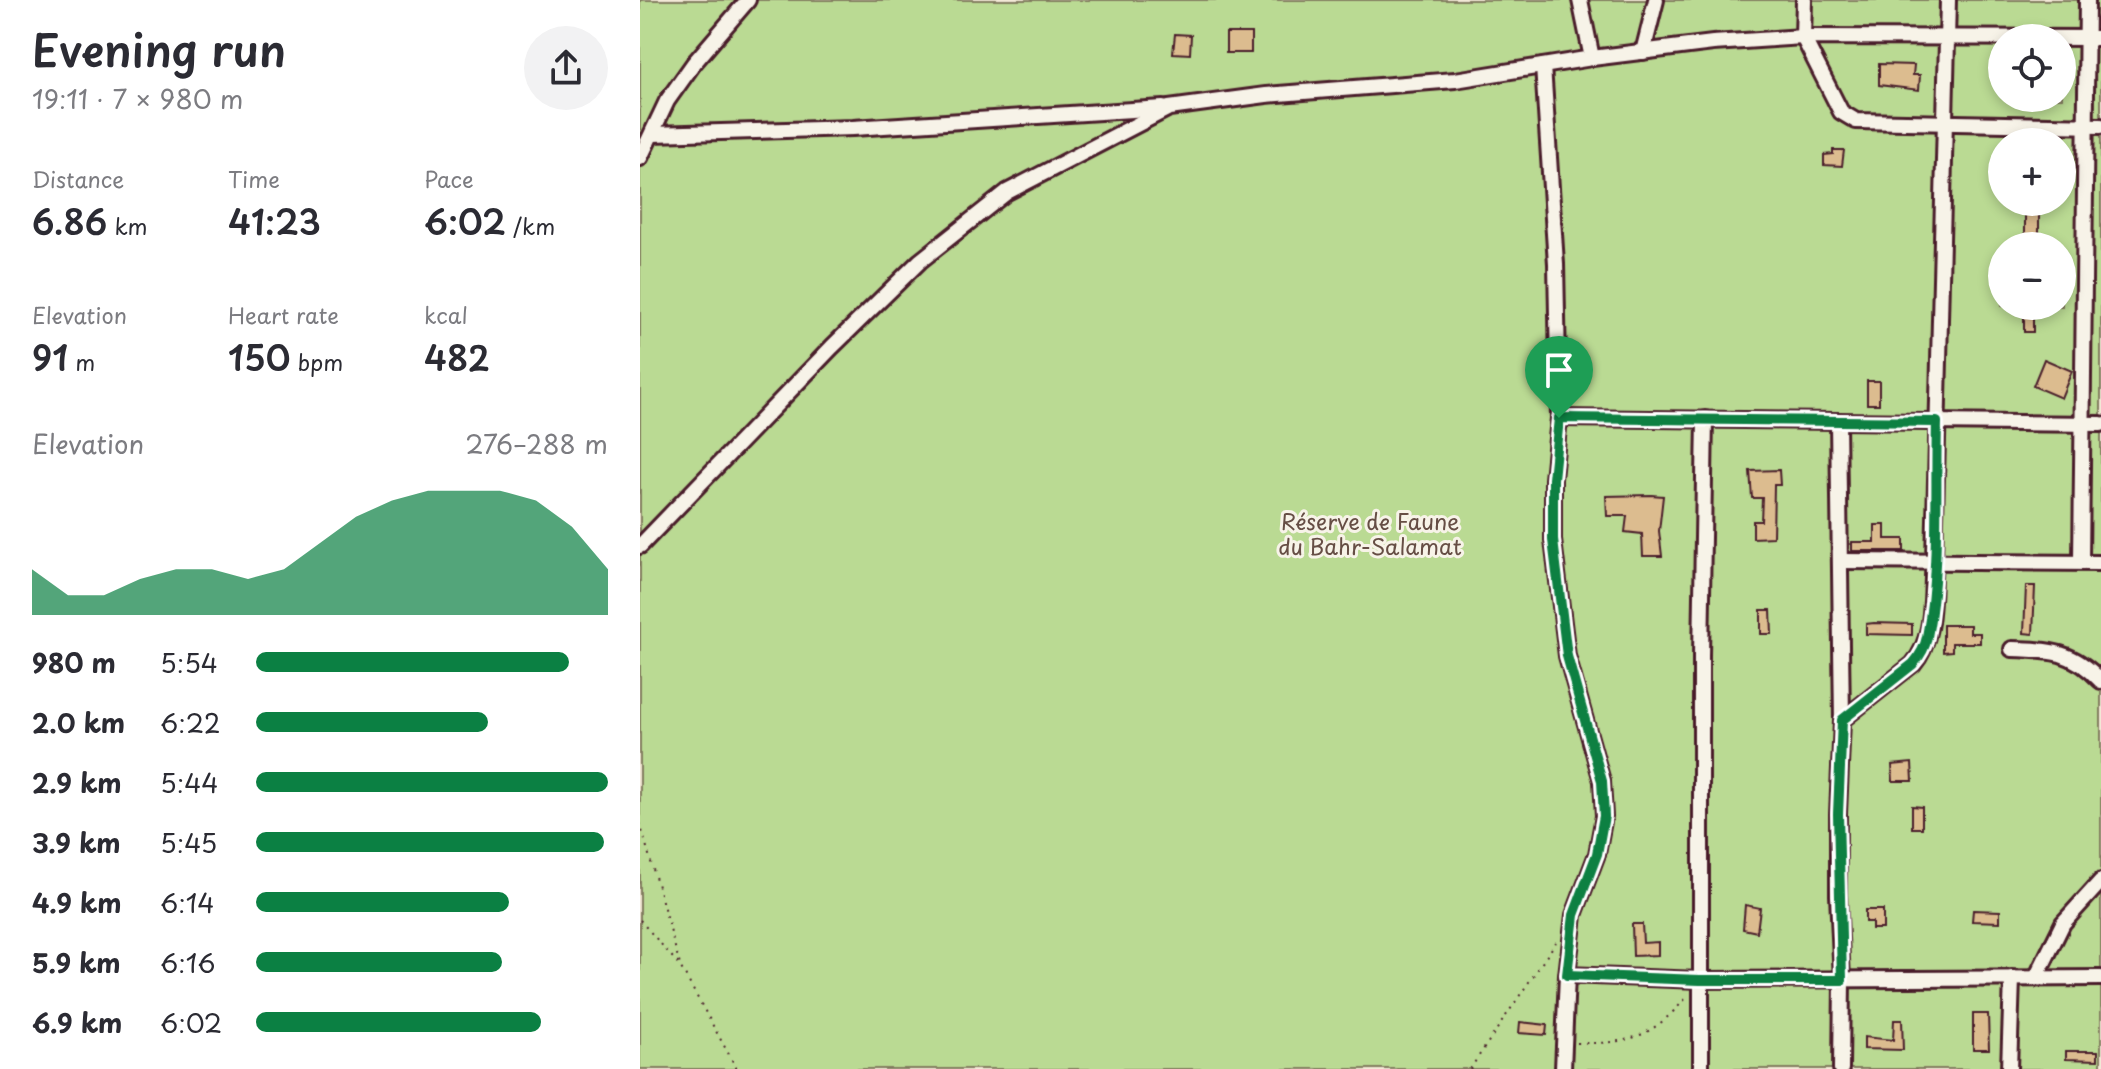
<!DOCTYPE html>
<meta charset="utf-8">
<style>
body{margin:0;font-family:"Playpen Sans",sans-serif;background:#f2f2f3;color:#2b2b33;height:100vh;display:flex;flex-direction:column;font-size:30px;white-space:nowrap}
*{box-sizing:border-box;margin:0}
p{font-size:26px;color:#7c7c81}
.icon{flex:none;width:44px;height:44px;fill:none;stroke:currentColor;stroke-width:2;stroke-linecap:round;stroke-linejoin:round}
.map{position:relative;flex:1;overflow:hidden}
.drawer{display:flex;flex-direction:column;background:#fff;width:640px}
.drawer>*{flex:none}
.tools{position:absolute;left:1348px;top:24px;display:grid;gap:16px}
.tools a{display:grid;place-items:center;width:88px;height:88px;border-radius:50%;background:#fff;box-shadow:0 4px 12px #0003;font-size:40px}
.pin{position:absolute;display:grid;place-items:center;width:68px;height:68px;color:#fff;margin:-82px -34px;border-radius:50% 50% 50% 0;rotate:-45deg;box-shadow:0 0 8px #0007}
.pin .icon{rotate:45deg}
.round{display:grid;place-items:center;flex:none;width:84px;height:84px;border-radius:42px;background:#f2f2f3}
.headline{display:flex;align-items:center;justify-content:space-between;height:136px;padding:0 32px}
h1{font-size:44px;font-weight:600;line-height:60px}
.figures{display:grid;grid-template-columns:repeat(3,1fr);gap:12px;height:136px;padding:8px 32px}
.figures div{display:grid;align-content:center}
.figures b{font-size:34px;font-weight:600}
.figures small{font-size:22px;font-weight:400}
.figures p{font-size:22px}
.chart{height:224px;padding:16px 32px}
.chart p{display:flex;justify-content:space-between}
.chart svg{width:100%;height:144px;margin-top:8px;fill:#0b8043;opacity:.7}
ul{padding:0 32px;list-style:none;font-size:26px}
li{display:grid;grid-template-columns:128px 96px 1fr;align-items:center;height:60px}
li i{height:20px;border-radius:10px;background:#0b8043}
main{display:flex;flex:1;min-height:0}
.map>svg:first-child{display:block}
</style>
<main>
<section class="drawer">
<div class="headline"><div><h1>Evening run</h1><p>19:11 · 7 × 980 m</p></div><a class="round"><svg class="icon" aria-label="share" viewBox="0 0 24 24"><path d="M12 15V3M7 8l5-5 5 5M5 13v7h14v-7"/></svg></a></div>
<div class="figures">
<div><p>Distance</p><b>6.86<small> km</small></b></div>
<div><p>Time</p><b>41:23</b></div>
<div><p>Pace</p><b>6:02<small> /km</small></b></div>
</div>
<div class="figures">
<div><p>Elevation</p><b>91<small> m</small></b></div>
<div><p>Heart rate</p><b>150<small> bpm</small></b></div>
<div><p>kcal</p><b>482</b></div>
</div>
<div class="chart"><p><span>Elevation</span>276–288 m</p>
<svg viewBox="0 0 160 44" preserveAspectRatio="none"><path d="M0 44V30L10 38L20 38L30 33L40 30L50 30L60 33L70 30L80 22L90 14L100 9L110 6L120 6L130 6L140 9L150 17L160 30V44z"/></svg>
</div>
<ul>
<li><b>980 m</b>5:54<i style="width:89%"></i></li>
<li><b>2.0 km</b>6:22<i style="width:66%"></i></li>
<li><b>2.9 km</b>5:44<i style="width:100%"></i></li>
<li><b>3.9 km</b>5:45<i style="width:99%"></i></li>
<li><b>4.9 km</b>6:14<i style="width:72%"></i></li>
<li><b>5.9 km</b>6:16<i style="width:70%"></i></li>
<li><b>6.9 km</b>6:02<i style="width:81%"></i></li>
</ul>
</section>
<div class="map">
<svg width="1461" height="1069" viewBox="0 0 1461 1069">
<rect width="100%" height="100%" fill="#f2e8d6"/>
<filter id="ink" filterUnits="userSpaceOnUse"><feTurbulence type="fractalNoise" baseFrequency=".0125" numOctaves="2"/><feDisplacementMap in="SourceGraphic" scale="16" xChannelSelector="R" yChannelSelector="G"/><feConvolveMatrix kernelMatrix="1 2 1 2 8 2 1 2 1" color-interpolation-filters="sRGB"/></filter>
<g filter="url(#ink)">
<path fill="#bada93" stroke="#827c5f" stroke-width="2" fill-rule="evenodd" d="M0 0H1461V1069H0ZM1362 38H1422V98H1362ZM1362 142H1422V202H1362ZM1362 246H1422V306H1362Z"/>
<g fill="#dcbc8f" stroke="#4a1f2b" stroke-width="2">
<rect x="586" y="33" width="25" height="20"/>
<path d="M535 34 551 35 550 54 533 53Z"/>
<path d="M1239 64 1274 65 1273 75H1280L1279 90 1239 85Z"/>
<path d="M1193 150H1204L1202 166 1184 165V155L1193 154Z"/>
<path d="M1385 211 1399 212V246H1385Z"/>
<rect x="1384" y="306" width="9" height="26"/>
<path d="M1404 359 1432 371 1421 398 1393 386Z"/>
<rect x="1227" y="381" width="12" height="23"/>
<path d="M1139 470 1140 485H1134L1133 537 1113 538V521H1121L1122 498H1112L1110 471Z"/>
<path d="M1011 495 1023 496 1019 531 1022 556H1003L1002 534 985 532 987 516H967L966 496Z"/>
<path d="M1235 525H1245V539H1264V551H1212V542H1235Z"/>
<path d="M1386 586H1395L1393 634 1384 633Z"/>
<path d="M1121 610H1131L1132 634H1121Z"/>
<path d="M1234 623 1272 624V635L1226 634V624Z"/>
<path d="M1303 625H1330V633H1340V643H1312V651L1303 652Z"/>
<path d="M1272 763 1273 781H1253L1252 765Z"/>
<path d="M1272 806 1282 807V828H1272Z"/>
<path d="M1105 905 1120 908 1117 932 1103 929Z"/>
<path d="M1225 910H1243V929H1232V922H1225Z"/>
<path d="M1333 910 1360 911V922L1332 921Z"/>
<path d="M992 924H1002L1003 943 1018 942V955L993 956Z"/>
<path d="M1333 1014H1348L1349 1049H1333Z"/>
<path d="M1254 1020H1262L1263 1050 1224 1049V1037L1253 1040Z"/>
<path d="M880 1022 907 1025 906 1035 879 1033Z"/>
<path d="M1426 1051H1458V1060L1426 1059Z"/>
</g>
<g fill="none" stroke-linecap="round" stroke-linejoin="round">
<g stroke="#4a1f2b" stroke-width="20">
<g id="minor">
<path d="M940 0 952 58"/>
<path d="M1164 0 1163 37 1201 112 1216 121 1461 126"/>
<path d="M1003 52 1016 0"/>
<path d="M903 66 916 264 919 418 913 479V540L927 656 962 781 964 816 957 854 934 915 927 975"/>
<path d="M12 134 213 128 523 108"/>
<path d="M0 158 27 101 54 63 108 0"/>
<path d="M919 418 1461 424"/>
<path d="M1198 421 1202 720 1198 814V895L1202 980 1201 1069"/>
<path d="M0 546 192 347 280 261 367 192 529 108 626 95 815 80 952 58 1073 43 1163 37 1461 38"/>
<path d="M1200 561 1461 563"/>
<path d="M1441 562 1447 0"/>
<path d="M1372 649C1411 650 1433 651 1461 681"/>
<path d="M1202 720 1273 664C1296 638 1291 593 1294 560L1308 0"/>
<path d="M1396 978 1423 923 1461 881"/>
<path d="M923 1069 927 975 1060 980 1461 978"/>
<path d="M1061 1069V656L1065 419"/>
<path d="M1369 1069 1372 978"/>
</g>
</g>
<g stroke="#4a1f2b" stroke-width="2" stroke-dasharray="2 6" stroke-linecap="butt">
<path d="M0 823 40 965"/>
<path d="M0 920 40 966 97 1069"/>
<path d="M937 1043C990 1044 1011 1038 1047 997"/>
<path d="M830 1069 916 942"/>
</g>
<use href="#minor" stroke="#f7f3e8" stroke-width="14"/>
</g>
</g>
<g fill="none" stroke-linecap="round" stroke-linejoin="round" filter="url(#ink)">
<g stroke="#fff" stroke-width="16">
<path id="route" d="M919 418 1297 422C1295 492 1300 569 1287 637 1285 648 1280 656 1273 664L1202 720 1198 814 1202 980H1060L927 975 934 915 957 854 964 816 962 781 927 656 913 540V479Z"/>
</g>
<use href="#route" stroke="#0b8043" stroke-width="10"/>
</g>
<g text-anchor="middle" stroke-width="6" stroke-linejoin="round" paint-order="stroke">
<g font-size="22" fill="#664e45" stroke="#f7f3e8">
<text x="730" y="530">Réserve de Faune<tspan x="730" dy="25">du Bahr-Salamat</tspan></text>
</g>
</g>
</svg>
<div class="tools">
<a><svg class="icon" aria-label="locate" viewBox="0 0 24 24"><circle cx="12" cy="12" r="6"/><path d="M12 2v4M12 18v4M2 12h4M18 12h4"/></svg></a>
<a>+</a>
<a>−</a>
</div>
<div class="pin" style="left:919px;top:418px;background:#1e9e55"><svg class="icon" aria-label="arrive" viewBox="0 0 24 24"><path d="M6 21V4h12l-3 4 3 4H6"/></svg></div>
</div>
</main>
